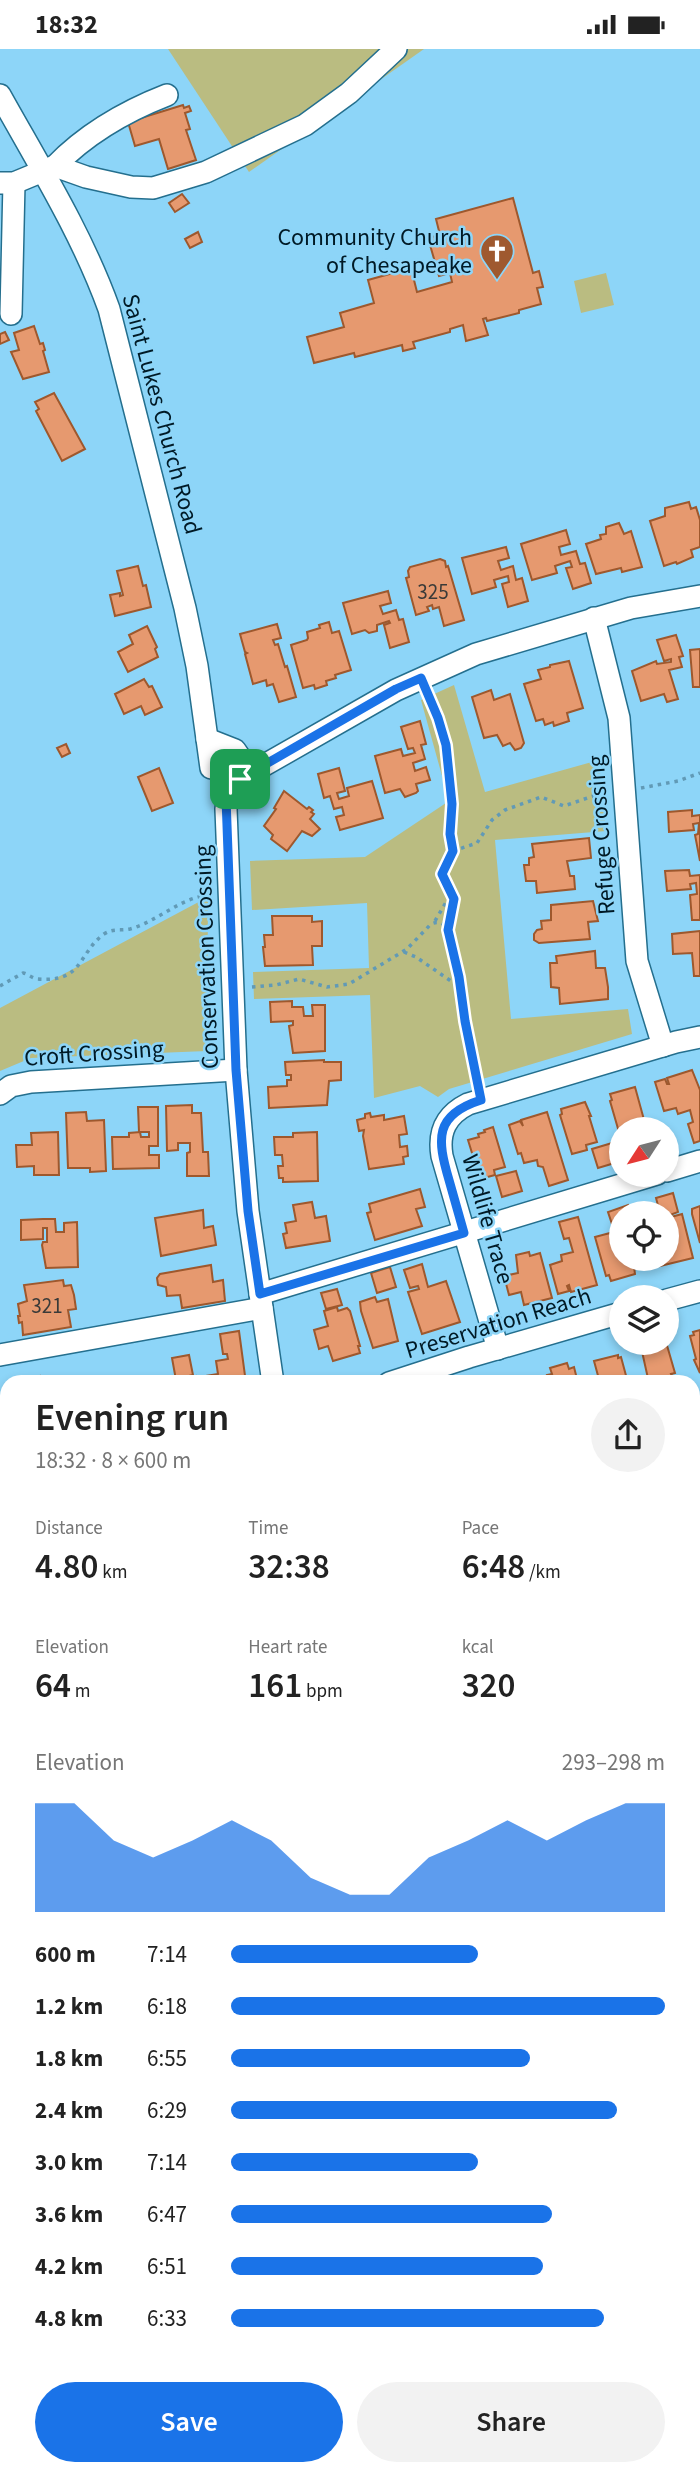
<!DOCTYPE html>
<meta charset="utf-8">
<style>
body{margin:0;font-family:"Source Sans 3",sans-serif;background:#f2f2f2;color:#222;height:100vh;display:flex;flex-direction:column;font-size:26px;white-space:nowrap}
*{box-sizing:border-box;margin:0}
p{font-size:23px;color:#767676}
.icon{flex:none;width:38px;height:38px;fill:none;stroke:currentColor;stroke-width:2;stroke-linecap:round;stroke-linejoin:round}
.map{position:relative;flex:1;overflow:hidden}
.details{position:absolute;left:0px;top:1326px;width:700px;height:1101px;display:flex;flex-direction:column;background:#fff;border-radius:21px 21px 0 0;box-shadow:0 4px 10px #0003}
.details>*{flex:none}
.needle{width:46px;rotate:234deg}
.buttons{position:absolute;left:609px;top:1068px;display:grid;gap:14px}
.buttons a{display:grid;place-items:center;width:70px;height:70px;border-radius:50%;background:#fff;box-shadow:0 4px 10px #0003;font-size:35px}
.pin{position:absolute;display:grid;place-items:center;width:60px;height:60px;color:#fff;margin:-30px;border-radius:14px;box-shadow:0 4px 10px #0006}
.round{display:grid;place-items:center;flex:none;width:74px;height:74px;border-radius:37px;background:#f2f2f2}
.head{display:flex;align-items:center;justify-content:space-between;height:119px;padding:0 35px}
h1{font-size:38px;font-weight:600;line-height:52px}
.figures{display:grid;grid-template-columns:repeat(3,1fr);gap:10px;height:119px;padding:7px 35px}
.figures div{display:grid;align-content:center}
.figures b{font-size:35px;font-weight:600}
.figures small{font-size:19px;font-weight:400}
.figures p{font-size:19px}
.chart{height:196px;padding:14px 35px}
.chart p{display:flex;justify-content:space-between}
.chart svg{width:100%;height:126px;margin-top:7px;fill:#1a73e8;opacity:.7}
.primary-button{display:flex;gap:14px;margin-top:auto;padding:14px 35px}
.primary-button a{flex:1;height:80px;border-radius:42px;background:#1a73e8;color:#fff;font-size:28px;font-weight:600;line-height:80px;text-align:center}
.primary-button a+a{background:#f2f2f2;color:#222}
ul{padding:0 35px;list-style:none;font-size:23px}
li{display:grid;grid-template-columns:112px 84px 1fr;align-items:center;height:52px}
li i{height:18px;border-radius:9px;background:#1a73e8}
.status{display:flex;justify-content:space-between;align-items:center;height:49px;padding:0 35px;background:#fff;direction:ltr}
.status svg{height:19px;fill:currentColor}
.map>svg:first-child{display:block}
</style>
<div class="status"><b>18:32</b><svg viewBox="0 0 49 12"><path d="M0 12V9h3v3zM5 12V6h3v6zM10 12V3h3v9zM15 12V0h3v12zM26 1h20v11H26zM47 4h2v5h-2z"/></svg></div>
<div class="map">
<svg width="700" height="2427" viewBox="0 0 700 2427">
<rect width="100%" height="100%" fill="#8dd5f8"/>
<g fill="#babc81">
<path d="M168 0H424L249 123Z"/>
<path d="M606 224 614 256 581 264 574 232Z"/>
<path d="M454 636 485 743 599 711 606 782 495 791 511 970 628 960 632 985 449 1040 438 1048 420 1037 374 1049 370 946 254 950 253 923 369 919 367 854 252 861 250 812 365 808 449 752 421 651Z"/>
<path d="M208 848 207 1002 31 1009 0 1022V959Z"/>
<path d="M700 1381V2267L693 2253V1385Z"/>
</g>
<g fill="none" stroke-linecap="round" stroke-linejoin="round">
<g stroke="#428274" stroke-width="5">
<path d="M693 1596 700 1591"/>
<path d="M700 1917 698 1930 700 1941"/>
<path d="M693 2194 700 2203"/>
</g>
</g>
<g fill="#e6996f" stroke="#9e582d" stroke-width="2">
<path d="M183 56 184 59 189 57 191 62 185 64 190 80 186 81 196 111 168 120 159 90 135 97 128 73Z"/>
<path d="M182 145 189 154 175 163 169 154Z"/>
<path d="M513 149 533 224 539 222 543 238 537 239 541 255 519 261V264L487 272 486 269 483 270 488 286 466 292 463 276 450 280V283L413 293 415 299 403 302 402 296 355 308 354 304 314 314 307 288 344 278 340 264 374 254 368 231 411 219 417 243 452 233 450 224 439 227 428 189 440 186 436 170Z"/>
<path d="M198 183 202 193 190 199 185 190Z"/>
<path d="M34 277 40 295 43 294 45 301 43 302 49 323 23 330 11 303 19 301 14 284Z"/>
<path d="M5 283 9 291 0 295V285Z"/>
<path d="M54 344 85 400 62 412 36 362 39 360 35 353Z"/>
<path d="M689 453 691 460 696 458 700 471V498L691 501 693 508 677 515 676 513 664 517 650 472 665 467V459Z"/>
<path d="M619 474 624 485 631 482 642 518 622 523 621 519 596 525 586 495 601 490 600 486 606 485V478Z"/>
<path d="M566 481 570 495 559 498 561 506 576 502 580 515 585 514 591 534 573 540 566 519 572 518 570 512 555 517 557 524 532 531 521 495Z"/>
<path d="M506 498 509 509 498 512 501 521 513 517 516 531 522 529 528 552 508 558 502 535 509 533 508 527 494 531 496 538 472 545 462 509Z"/>
<path d="M440 510 445 512 446 518 448 517 464 571 444 577 439 558 433 560 432 556 427 558 429 562 416 566 406 529 409 528 408 522 410 518Z"/>
<path d="M138 517 143 537 146 536 151 558 115 567 110 546 120 544V547L123 546 117 522Z"/>
<path d="M388 542 391 554 380 557 383 565 396 561 399 571 403 570 409 593 390 599 384 576 390 574 389 572 377 576V582L369 584 365 581 352 585 343 554Z"/>
<path d="M329 573 332 584 339 582 351 621 335 626 336 629 326 632 327 636 315 640 314 636 303 639 291 596 307 591 308 589 307 583 320 579 319 576Z"/>
<path d="M277 575 281 589 273 591 275 596 278 595 285 618 287 617 296 648 279 653 273 635 267 637 266 631 253 635 245 605 247 604 245 603 240 585Z"/>
<path d="M147 577 157 598 155 600 158 608 128 623 118 603 133 595 129 586Z"/>
<path d="M676 586 683 607 679 608 682 618 669 621 678 650 667 653 664 645 641 652 632 622 656 612 657 615 671 613V610L664 612 657 591Z"/>
<path d="M700 600V638H693L690 601Z"/>
<path d="M569 612 583 659 567 664 569 672 554 677 553 673 545 676 543 670 536 672 524 635 541 630 538 621 550 618V616Z"/>
<path d="M144 630 149 638 152 637 162 658 145 666 141 657 124 665 115 645Z"/>
<path d="M491 641 494 651 510 645 524 694 521 699 515 701 510 694 503 697 497 686 484 689 472 648Z"/>
<path d="M420 672 426 695 421 696 425 710 413 714 415 722 426 718 430 731 416 735 418 742 416 744 405 748 400 740 385 744 375 707 401 700 403 707 415 704 413 699 408 700 401 678Z"/>
<path d="M66 695 70 704 62 708 57 699Z"/>
<path d="M159 719 173 754 152 762 138 728Z"/>
<path d="M339 719 345 742 337 744 339 750 349 747 347 739 372 732 383 769 340 781 336 768 344 766 342 758 334 760 330 747 324 749 318 725Z"/>
<path d="M284 742 307 760 309 758 313 761 311 763 314 765 310 770 320 780 312 787 302 782 287 802 271 790 273 786 264 777 276 760 274 759Z"/>
<path d="M692 761V767L700 766V812L695 786 698 785 699 774 693 775 694 781 669 783 668 763Z"/>
<path d="M589 789 591 809 567 812 570 827H574L575 840 537 844 536 832H526L524 816H529V809L534 808 532 795Z"/>
<path d="M689 821 690 827 700 826V871H692L690 846 697 845 696 834 690 835 691 840 667 842 665 822Z"/>
<path d="M593 852 598 872 588 873 590 890 539 894 534 891V885L537 881 542 880 541 872 551 871V856Z"/>
<path d="M272 867H312V873L322 872V897H312L313 916 265 917 263 898H265L264 886H273Z"/>
<path d="M700 882V927H694L692 904 673 905 672 885Z"/>
<path d="M595 902 596 919H605L608 938V950L560 955 559 939 551 938 550 914H557L556 907Z"/>
<path d="M292 952V958H303L304 967H313L312 956H325V1002L293 1004 289 977 293 976V972L271 973 270 953Z"/>
<path d="M324 1011V1013H341V1031L329 1032 327 1056 269 1059 268 1038 287 1037V1031H291V1026H286L285 1013Z"/>
<path d="M692 1021 700 1041V1092L694 1094 688 1075 693 1073 690 1061 678 1065 676 1059 664 1062 655 1033 665 1030 667 1035H669L667 1029Z"/>
<path d="M635 1038 646 1078 621 1080V1090L610 1052 612 1051 610 1045Z"/>
<path d="M585 1053 591 1067H589L597 1093 586 1096 587 1101 572 1105 560 1066 562 1065 561 1060Z"/>
<path d="M192 1056V1064H201L203 1103H208L209 1127H187V1104L190 1103V1094H178V1101L167 1102 166 1057Z"/>
<path d="M138 1058H158V1097H149V1106H159V1119L113 1120 112 1088H129V1084L140 1083 141 1088H149V1083H139Z"/>
<path d="M86 1063 87 1072 104 1071 106 1122 90 1123V1119H68L66 1064Z"/>
<path d="M547 1063 568 1131 549 1137 543 1118 538 1117 537 1111 524 1114 521 1104 518 1105 509 1076 520 1072 523 1077 521 1071Z"/>
<path d="M370 1064 371 1068 384 1066V1071L404 1067 407 1085 399 1086 400 1098 407 1097 408 1107 403 1108 404 1115 369 1120 363 1087 364 1081 359 1082 357 1071 365 1069V1065Z"/>
<path d="M493 1078 505 1118 494 1121 495 1126 480 1130 468 1091 479 1088 478 1085 485 1083 484 1081Z"/>
<path d="M58 1083 59 1126H34V1117L17 1118 16 1096H32L31 1084Z"/>
<path d="M317 1083 318 1132 283 1133V1129H279L278 1117H283L282 1106H275L274 1088H293V1084Z"/>
<path d="M612 1094 618 1113 598 1119 592 1100Z"/>
<path d="M516 1122 522 1142 502 1148 496 1127Z"/>
<path d="M420 1140 425 1158 416 1160 422 1177 375 1191 367 1164 371 1163 369 1155Z"/>
<path d="M673 1144 678 1163 670 1166 671 1168 682 1165 693 1209 660 1217 658 1209H667V1164H660L656 1149Z"/>
<path d="M312 1153 315 1169 326 1167 330 1192 286 1199 283 1185 287 1184 285 1174 296 1172 293 1156Z"/>
<path d="M628 1156 630 1164H621V1179L614 1181 608 1163Z"/>
<path d="M700 1157V1194L692 1165V1160Z"/>
<path d="M203 1161 204 1179 213 1177 216 1196 161 1207 155 1169Z"/>
<path d="M578 1168 597 1236 571 1243 569 1236 567 1237 569 1242 558 1245 550 1216 562 1212 561 1206 573 1203 569 1189 564 1190 559 1173Z"/>
<path d="M43 1170H55L56 1183H64V1174L77 1173 78 1218 46 1219 42 1196 43 1193H47V1179H43V1190L21 1191V1171Z"/>
<path d="M621 1183V1209L633 1210 635 1225 611 1232 609 1226 606 1227 595 1188 610 1184 611 1187Z"/>
<path d="M529 1203 530 1207 540 1204 552 1249 524 1256 521 1243 509 1246 504 1227 518 1224 516 1206Z"/>
<path d="M422 1215 428 1238 446 1232 460 1273 422 1285 408 1243 419 1240 418 1237 410 1239 404 1221Z"/>
<path d="M211 1216 213 1233 223 1231 225 1252 182 1259 180 1246 167 1247 166 1238 158 1236 157 1229 160 1225Z"/>
<path d="M390 1218 396 1238 377 1244 371 1224Z"/>
<path d="M63 1231 64 1237 71 1236 74 1246 76 1260 68 1261 71 1278 23 1286 22 1273 19 1274 18 1267H20L18 1255 27 1252 24 1236Z"/>
<path d="M337 1240 342 1256 326 1260 321 1244Z"/>
<path d="M375 1248 377 1253 388 1250 398 1292 373 1299 361 1262 360 1253Z"/>
<path d="M337 1258 338 1262 347 1259 350 1262 360 1297H358L360 1304 333 1312 328 1297 319 1300 314 1281 328 1277 324 1262Z"/>
<path d="M700 1281V1324L694 1311 696 1310 690 1287 694 1286 693 1283Z"/>
<path d="M239 1282 246 1334H206L205 1327 218 1325 216 1312 228 1310 227 1305H223L220 1285Z"/>
<path d="M658 1293H666L675 1324 671 1325 672 1327 683 1334H649L641 1298Z"/>
<path d="M189 1306 193 1326 189 1327 190 1329 196 1327 197 1334H161L176 1331 172 1309Z"/>
<path d="M618 1306V1309L621 1308 628 1334H600L594 1312Z"/>
<path d="M567 1314 569 1320 574 1318 578 1334H549L547 1326 552 1325 550 1319Z"/>
<path d="M40 1327 41 1334H21L20 1331Z"/>
<path d="M7 1650V1671H0V1651Z"/>
<path d="M0 1854H2V1864L7 1863V1889L0 1886Z"/>
<path d="M1 2135 7 2136V2159L0 2156 3 2150 0 2148Z"/>
<path d="M7 2210V2243L0 2245V2212Z"/>
<path d="M605 2420H634L631 2427H616V2425Z"/>
<path d="M641 2420H666L664 2427H638Z"/>
</g>
<g fill="none" stroke-linecap="round" stroke-linejoin="round">
<g stroke="#246f8e" stroke-width="24">
<g id="minor">
<path d="M0 46C39 116 82 185 109 260L185 559 197 617 211 719"/>
<path d="M55 117C86 85 126 62 167 46"/>
<path d="M0 134H14L55 117 86 128 131 138 153 139 206 123 305 76 349 44 396 0"/>
<path d="M11 265 14 134"/>
<path d="M594 569 619 669 637 912 663 997"/>
<path d="M207 690 235 701 251 724"/>
<path d="M0 1045 11 1037 31 1033 236 1021"/>
<path d="M667 1122 700 1112"/>
<path d="M260 1245 657 1125"/>
<path d="M667 1251 700 1242"/>
<path d="M498 1300 442 1107C438 1083 446 1066 468 1055L676 993 700 988"/>
<path d="M0 1306 262 1259"/>
<path d="M273 1334 248 1162 236 1021 226 760 229 741 240 730 396 641 476 605 631 559 700 547"/>
<path d="M389 1334 469 1308 621 1264"/>
<path d="M0 1459H7"/>
<path d="M0 1552 7 1554"/>
<path d="M0 1919H7"/>
<path d="M419 2420 420 2427"/>
<path d="M459 2420 479 2427"/>
</g>
</g>
<g stroke="#619ab6" stroke-width="3.5" stroke-dasharray="3.5 5" stroke-linecap="butt">
<path d="M429 645 445 691 452 756 450 785 453 802 442 825 454 850 448 879"/>
<path d="M641 739 678 732 700 724"/>
<path d="M453 802 477 794 492 771 505 761 541 748 564 757 605 743"/>
<path d="M435 872 452 843"/>
<path d="M404 903 416 908 461 939"/>
<path d="M0 937 23 924C28 925 32 929 37 930 84 934 77 905 104 885 113 879 120 882 130 880 159 872 183 846 213 846"/>
<path d="M252 938 276 936 299 930 327 938 349 935 407 900 431 875C440 871 446 875 449 885L477 1035"/>
</g>
<use href="#minor" stroke="#fff" stroke-width="21"/>
</g>
<g fill="none" stroke-linecap="round" stroke-linejoin="round">
<g stroke="#fff" stroke-width="14">
<path id="route" d="M421 629 438 669 446 696 452 755 450 785 453 802 442 825 454 850 448 881 459 928 465 972 481 1051C434 1066 437 1090 449 1131 454 1149 459 1166 464 1184L260 1245 248 1162 236 1021 226 749 232 736 240 730 396 640Z"/>
</g>
<use href="#route" stroke="#1a73e8" stroke-width="9"/>
</g>
<defs>
<g id="church-pin" transform="scale(1.75)"><path d="M0 17L-7.5 6A9.5 9.5 0 1 1 7.5 6Z" fill="#9f592f" stroke="#8dd5f8"/><path d="M-1.2-6h2.4v3.5h3.3v2.4h-3.3V6h-2.4V-.1h-3.3v-2.4h3.3Z" fill="#fff"/></g>
</defs>
<g fill-rule="evenodd">
<use href="#church-pin" x="497" y="202"/>
</g>
<g text-anchor="middle" stroke-width="5" stroke-linejoin="round" paint-order="stroke">
<g font-size="21" fill="#3a3a38">
<text x="433" y="550">325</text>
<text x="47" y="1264">321</text>
</g>
<g font-size="24" fill="#001a26" stroke="#8dd5f8" text-anchor="end">
<text x="472" y="196">Community Church<tspan x="472" dy="28">of Chesapeake</tspan></text>
</g>
<g font-size="24" fill="#001a26" stroke="#8dd5f8">
<text transform="translate(162 365) rotate(75)" y="8">Saint Lukes Church Road</text>
<text transform="translate(601 786) rotate(-94)" y="8">Refuge Crossing</text>
<text transform="translate(206 908) rotate(-92)" y="8">Conservation Crossing</text>
<text transform="translate(94 1004) rotate(-4)" y="8">Croft Crossing</text>
<text transform="translate(488 1170) rotate(74)" y="8">Wildlife Trace</text>
<text transform="translate(498 1274) rotate(-17)" y="8">Preservation Reach</text>
</g>
</g>
</svg>
<div class="buttons">
<a><svg class="needle" viewBox="-14 -14 28 28"><path d="M0-13l5 13h-10z" fill="#e53935"/><path d="M0 13l5-13h-10z" fill="#767676"/></svg></a>
<a><svg class="icon" aria-label="locate" viewBox="0 0 24 24"><circle cx="12" cy="12" r="6"/><path d="M12 2v4M12 18v4M2 12h4M18 12h4"/></svg></a>
<a><svg class="icon" aria-label="layers" viewBox="0 0 24 24"><path d="M12 4l9 5-9 5-9-5zM3 14l9 5 9-5"/></svg></a>
</div>
<div class="pin" style="left:240px;top:730px;background:#1e9e55"><svg class="icon" aria-label="arrive" viewBox="0 0 24 24"><path d="M6 21V4h12l-3 4 3 4H6"/></svg></div>
<section class="details">
<div class="head"><div><h1>Evening run</h1><p>18:32 · 8 × 600 m</p></div><a class="round"><svg class="icon" aria-label="share" viewBox="0 0 24 24"><path d="M12 15V3M7 8l5-5 5 5M5 13v7h14v-7"/></svg></a></div>
<div class="figures">
<div><p>Distance</p><b>4.80<small> km</small></b></div>
<div><p>Time</p><b>32:38</b></div>
<div><p>Pace</p><b>6:48<small> /km</small></b></div>
</div>
<div class="figures">
<div><p>Elevation</p><b>64<small> m</small></b></div>
<div><p>Heart rate</p><b>161<small> bpm</small></b></div>
<div><p>kcal</p><b>320</b></div>
</div>
<div class="chart"><p><span>Elevation</span>293–298 m</p>
<svg viewBox="0 0 160 44" preserveAspectRatio="none"><path d="M0 44V6L10 6L20 19L30 25L40 19L50 12L60 19L70 32L80 38L90 38L100 25L110 19L120 12L130 19L140 12L150 6L160 6V44z"/></svg>
</div>
<ul>
<li><b>600 m</b>7:14<i style="width:57%"></i></li>
<li><b>1.2 km</b>6:18<i style="width:100%"></i></li>
<li><b>1.8 km</b>6:55<i style="width:69%"></i></li>
<li><b>2.4 km</b>6:29<i style="width:89%"></i></li>
<li><b>3.0 km</b>7:14<i style="width:57%"></i></li>
<li><b>3.6 km</b>6:47<i style="width:74%"></i></li>
<li><b>4.2 km</b>6:51<i style="width:72%"></i></li>
<li><b>4.8 km</b>6:33<i style="width:86%"></i></li>
</ul>
<div class="primary-button"><a>Save</a><a>Share</a></div>
</section>
</div>
